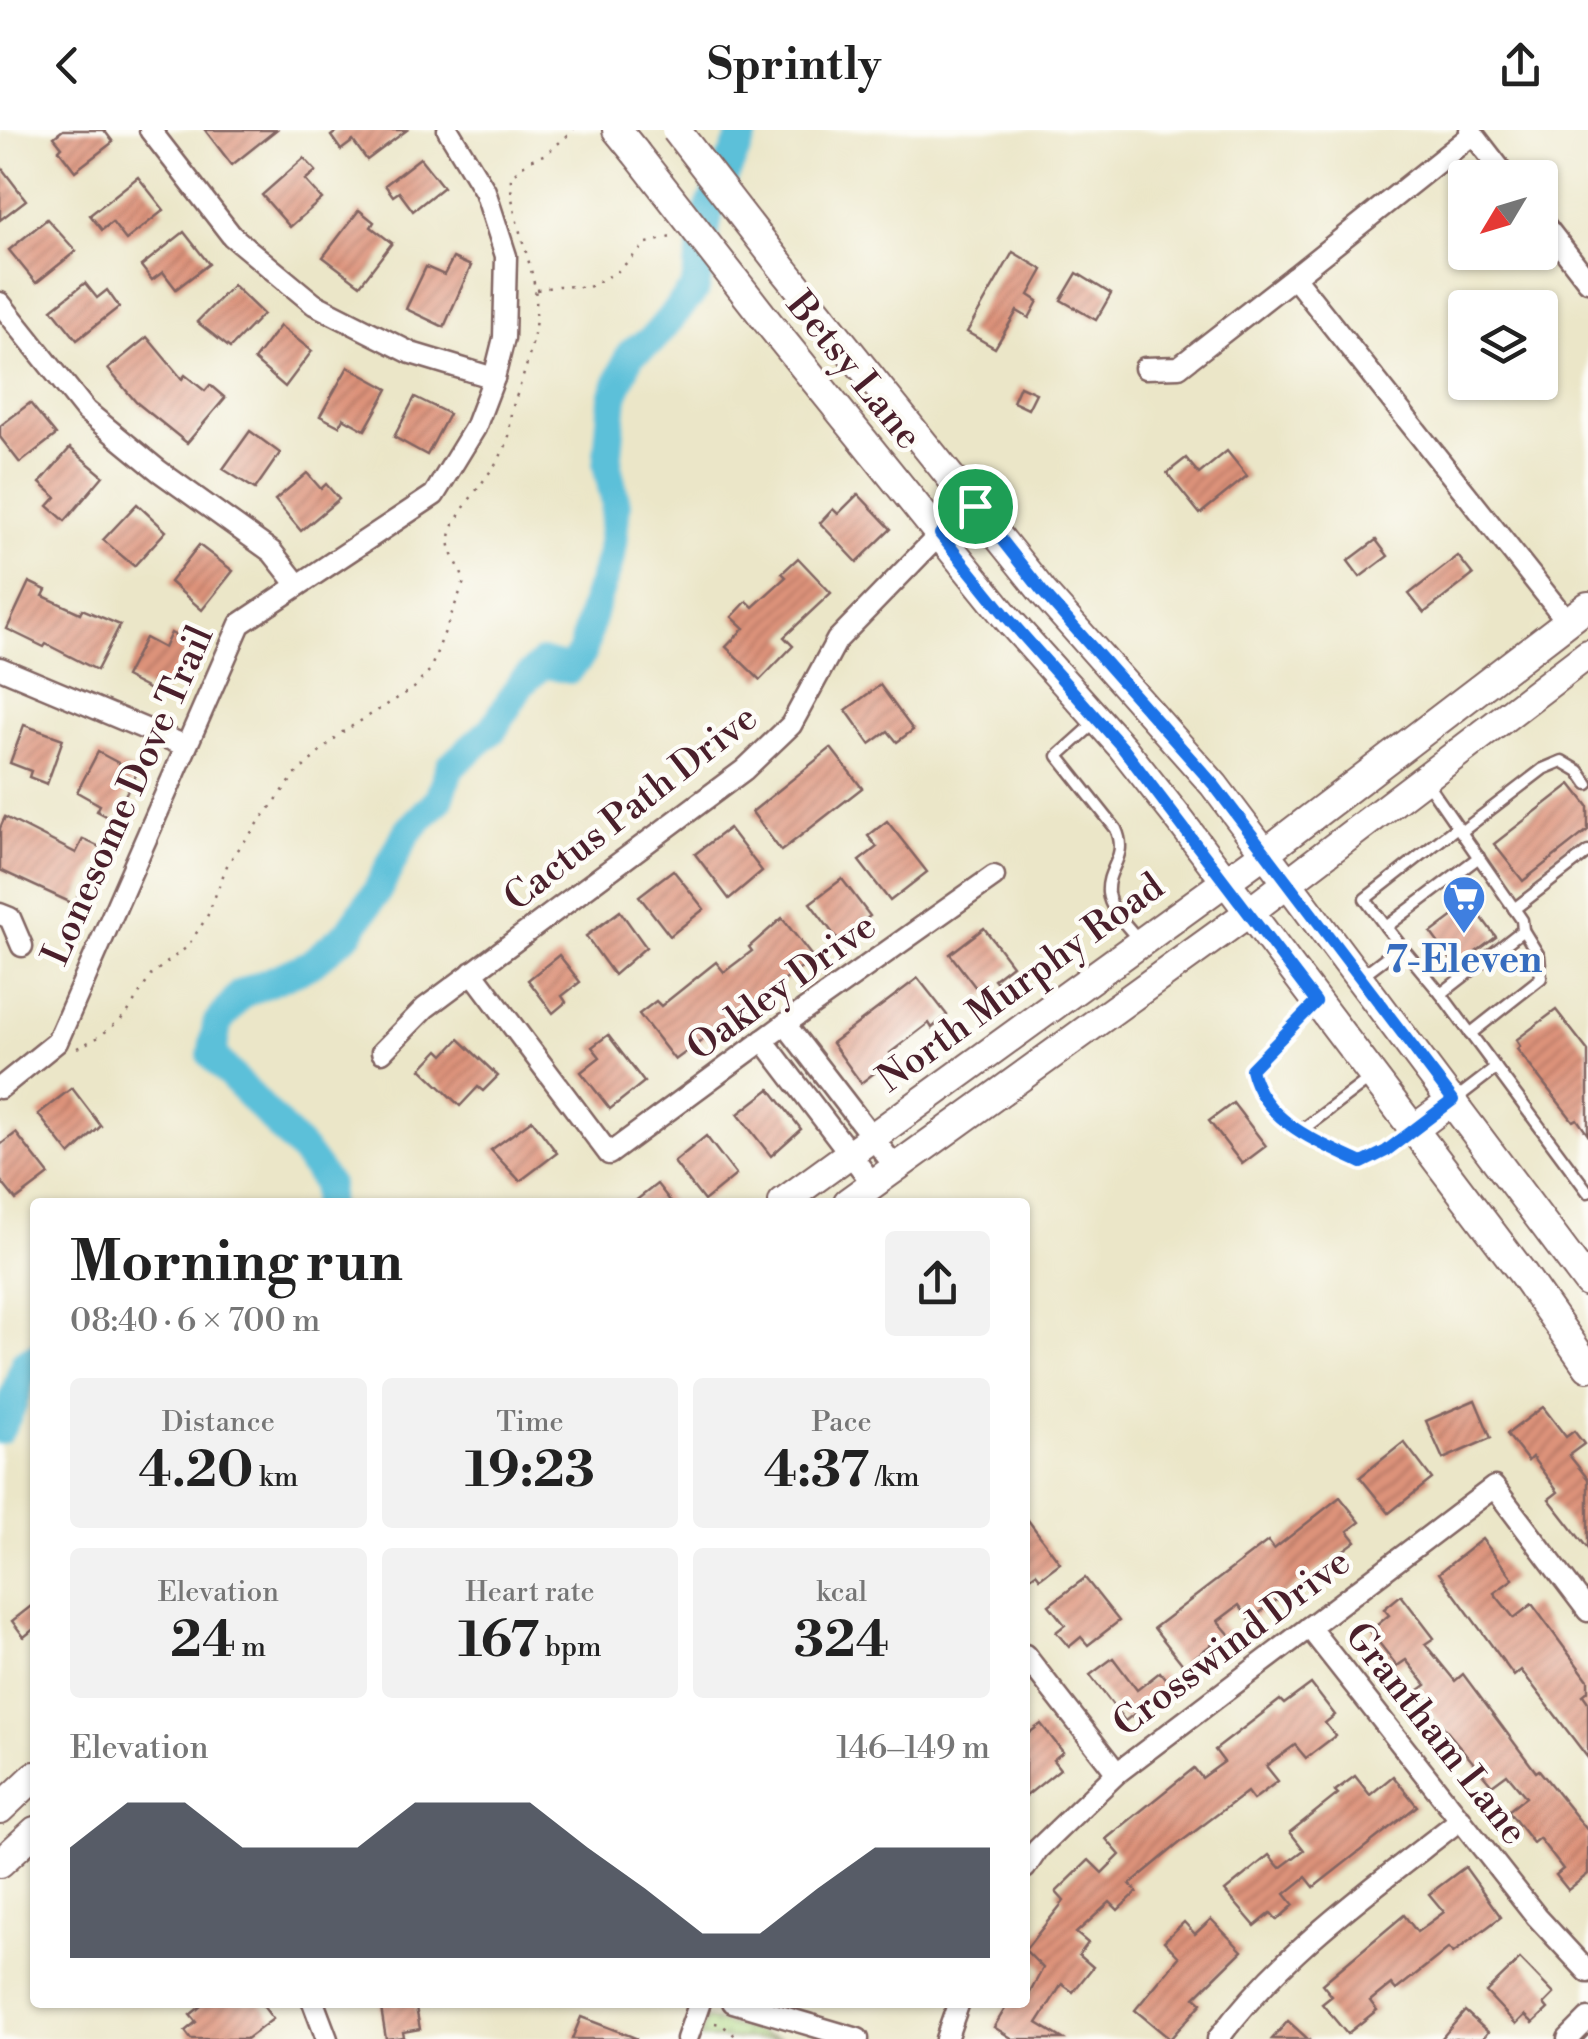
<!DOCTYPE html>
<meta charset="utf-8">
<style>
body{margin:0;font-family:"Libre Bodoni",serif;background:#f2f2f2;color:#222;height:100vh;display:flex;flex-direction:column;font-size:38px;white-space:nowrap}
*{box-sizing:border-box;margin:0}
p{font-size:32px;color:#767676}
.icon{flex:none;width:55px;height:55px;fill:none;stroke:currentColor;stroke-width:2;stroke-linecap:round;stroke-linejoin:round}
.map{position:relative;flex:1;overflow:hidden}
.sheet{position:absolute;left:30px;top:1068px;width:1000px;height:810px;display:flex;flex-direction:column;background:#fff;border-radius:10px;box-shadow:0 2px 8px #0004}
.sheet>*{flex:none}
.needle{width:65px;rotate:232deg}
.buttons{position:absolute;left:1448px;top:30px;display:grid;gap:20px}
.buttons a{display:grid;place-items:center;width:110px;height:110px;border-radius:10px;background:#fff;box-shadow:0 2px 8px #0004;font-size:50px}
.pin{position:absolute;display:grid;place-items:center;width:85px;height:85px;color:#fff;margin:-42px;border:5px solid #fff;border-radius:50%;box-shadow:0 2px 10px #0007}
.round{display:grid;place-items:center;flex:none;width:105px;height:105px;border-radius:10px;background:#f2f2f2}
.summary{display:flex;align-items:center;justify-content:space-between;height:170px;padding:0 40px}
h1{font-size:55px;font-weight:800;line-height:75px}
.figures{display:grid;grid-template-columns:repeat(3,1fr);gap:15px;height:170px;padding:10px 40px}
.figures div{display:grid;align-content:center;border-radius:10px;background:#f2f2f2;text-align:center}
.figures b{font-size:50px;font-weight:800}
.figures small{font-size:28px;font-weight:400}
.figures p{font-size:28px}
.chart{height:280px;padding:20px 40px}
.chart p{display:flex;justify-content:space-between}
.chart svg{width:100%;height:180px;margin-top:10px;fill:#111827;opacity:.7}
header{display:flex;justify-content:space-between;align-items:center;height:130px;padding:0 40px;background:#fff;font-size:45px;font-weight:800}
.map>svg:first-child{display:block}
</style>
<header><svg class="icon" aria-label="back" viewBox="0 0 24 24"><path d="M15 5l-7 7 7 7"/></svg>Sprintly<svg class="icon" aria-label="share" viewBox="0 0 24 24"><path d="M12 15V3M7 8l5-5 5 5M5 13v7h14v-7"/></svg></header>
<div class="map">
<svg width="1588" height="1909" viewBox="0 0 1588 1909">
<defs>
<pattern id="grass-dots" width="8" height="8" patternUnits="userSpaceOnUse" patternTransform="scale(2.5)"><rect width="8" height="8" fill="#add782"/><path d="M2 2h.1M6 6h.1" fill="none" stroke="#96b870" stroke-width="1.8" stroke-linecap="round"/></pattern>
<pattern id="building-hatch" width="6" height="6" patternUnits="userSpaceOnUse" patternTransform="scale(2.5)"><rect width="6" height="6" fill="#dd937a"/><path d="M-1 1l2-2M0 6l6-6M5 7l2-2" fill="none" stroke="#b57764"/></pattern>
</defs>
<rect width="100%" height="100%" fill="#fdfcf7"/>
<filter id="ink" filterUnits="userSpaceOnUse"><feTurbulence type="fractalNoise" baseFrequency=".01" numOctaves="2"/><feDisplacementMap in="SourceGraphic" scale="20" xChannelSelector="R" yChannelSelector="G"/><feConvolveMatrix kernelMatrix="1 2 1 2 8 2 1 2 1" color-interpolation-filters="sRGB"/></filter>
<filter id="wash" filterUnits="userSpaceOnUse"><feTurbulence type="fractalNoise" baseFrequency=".0048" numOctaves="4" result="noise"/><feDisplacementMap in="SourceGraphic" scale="40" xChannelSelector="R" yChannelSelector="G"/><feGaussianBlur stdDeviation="2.25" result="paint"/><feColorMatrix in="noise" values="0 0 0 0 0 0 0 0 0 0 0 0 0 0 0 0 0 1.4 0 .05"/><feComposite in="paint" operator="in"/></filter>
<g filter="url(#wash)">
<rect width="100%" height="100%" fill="#ebe6c8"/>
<path fill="url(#grass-dots)" stroke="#7c7b56" stroke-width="2.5" d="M706 1889H707L781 1909H699Z"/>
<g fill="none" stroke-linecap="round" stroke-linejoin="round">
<g stroke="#5bc0d9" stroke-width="30">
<path d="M326 1072 327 1054 306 1025 212 925 217 894 241 864 309 835 349 802 377 761 407 702 439 669 450 637 493 599 521 554 543 533 569 539 582 524 594 476 611 427 616 374 607 335 613 267 630 224 652 210 695 159 709 80 745 0"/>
<path d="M0 1299 12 1275 25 1233 35 1228"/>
</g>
</g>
<g id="blocks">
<g fill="url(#building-hatch)">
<path d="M63 0H104L113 12 75 41 59 20 62 17 54 7Z"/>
<path d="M205 0H276L232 35Z"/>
<path d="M339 0H407L367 30 353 11 341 20 331 6Z"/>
<path d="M304 28 316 41 305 50 322 69 290 97 262 65Z"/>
<path d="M420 28 443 57 413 81 399 62 393 66 385 55Z"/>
<path d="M0 36 26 70 0 90Z"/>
<path d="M138 47 164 80 126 110 112 92 102 100 90 85Z"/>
<path d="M359 80 374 92 371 97 392 113 360 155 323 127Z"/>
<path d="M47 89 76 121 36 153 9 120Z"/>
<path d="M184 102 209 134 176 159 163 142 152 150 141 136Z"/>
<path d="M1013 122 1043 140 1029 165 1038 171 1029 188 1017 181 995 218 967 202Z"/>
<path d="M453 128 471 136 444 197 406 179 426 137 444 145Z"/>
<path d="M1077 143 1111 164 1096 190 1061 170Z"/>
<path d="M85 153 97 168 107 160 119 177 77 210 52 179Z"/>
<path d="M233 155 263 184 230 218 197 192Z"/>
<path d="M280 196 312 221 285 257 254 230Z"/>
<path d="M147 207 182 249 185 245 205 261 210 255 225 268 187 313 136 272 108 239Z"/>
<path d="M348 237 388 259 365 300 343 288 339 296 320 286Z"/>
<path d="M1020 256 1036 263 1028 279 1013 272Z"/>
<path d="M415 267 449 284 427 325 394 307Z"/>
<path d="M30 273 56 305 20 333 0 307V296Z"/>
<path d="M250 301 280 323 255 359 223 339Z"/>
<path d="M70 318 103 346 65 391 48 376 56 367 40 353Z"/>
<path d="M1227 321 1247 346 1200 384 1167 343 1186 328 1199 344Z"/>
<path d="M307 343 321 359 326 354 339 369 301 401 275 370Z"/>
<path d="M858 364 891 399 857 432 820 393 833 379 838 384Z"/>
<path d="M137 374 166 401 134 436 103 410Z"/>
<path d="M1376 410 1388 426 1360 447 1348 431Z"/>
<path d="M199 415 233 441 202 480 170 452Z"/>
<path d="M1458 426 1473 445 1424 483 1409 464Z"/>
<path d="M798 428 831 463 784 507 793 516 760 550 726 517 744 498 732 487 747 471 753 477 786 447 782 443Z"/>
<path d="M29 452 46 460 43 466 80 483 82 479 120 495 97 540 46 514 44 517 7 499Z"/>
<path d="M171 503 190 513 162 566 125 547 145 508 164 518Z"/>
<path d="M880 555 913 600 897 612 888 601 870 614 846 580Z"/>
<path d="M24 595 63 609 47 654 29 647 31 641 10 633Z"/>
<path d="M831 618 862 658 781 721 752 682Z"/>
<path d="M98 622 137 643 112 689 97 681 100 675 77 662Z"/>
<path d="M1571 654 1588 676V700L1523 751 1494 714Z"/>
<path d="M5 687 76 723 83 709 102 718 74 774 0 740V698Z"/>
<path d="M887 691 927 742 890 771 859 731 877 717 868 706Z"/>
<path d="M729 698 762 741 729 769 695 724Z"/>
<path d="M673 740 704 779 670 806 639 766Z"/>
<path d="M842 749 870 786 838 810 810 773Z"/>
<path d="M1471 773 1496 807 1456 837 1431 803Z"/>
<path d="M620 781 646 817 614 845 586 806Z"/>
<path d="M782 788 814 829 675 930 639 884 656 871 661 876 716 832 724 842 752 821 749 817Z"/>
<path d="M984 798 1012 835 994 849 999 855 983 867 950 824Z"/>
<path d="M559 825 580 852 562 866 566 872 553 883 528 850Z"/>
<path d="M918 848 947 885 932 898 929 893 890 923 894 928 861 953 832 913Z"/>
<path d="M1556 880 1588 921V1005L1577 989 1573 991 1517 919 1520 916 1516 910Z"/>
<path d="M608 905 644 952 610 979 581 942 600 927 592 917Z"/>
<path d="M459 909 498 946 483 961 478 957 460 976 421 939 439 920 444 925Z"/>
<path d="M72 958 101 996 70 1025 38 984Z"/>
<path d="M770 959 801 999 771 1026 738 984Z"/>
<path d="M1233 973 1266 1016 1242 1034 1209 991Z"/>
<path d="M532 990 557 1023 520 1051 491 1020Z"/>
<path d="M16 1003 49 1045 16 1070 0 1050V1015Z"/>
<path d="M706 1006 736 1045 704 1071 674 1032Z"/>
<path d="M657 1054 671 1072H634Z"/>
<path d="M1475 1270 1491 1308 1443 1329 1426 1291Z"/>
<path d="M1543 1277 1566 1307 1574 1301 1584 1314 1569 1325 1588 1349V1419L1549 1369 1558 1362 1532 1327 1528 1331 1507 1304Z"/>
<path d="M1404 1312 1432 1349 1389 1383 1360 1347Z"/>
<path d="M1340 1367 1360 1392 1348 1401 1356 1411 1250 1490 1239 1475 1218 1491 1234 1510 1218 1521 1212 1514 1184 1536 1154 1498 1268 1411 1274 1419Z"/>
<path d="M1025 1386 1060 1433 1040 1448 1036 1443 1025 1451Z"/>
<path d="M1482 1409 1513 1449 1494 1463 1514 1488 1532 1474 1588 1550V1561L1583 1565 1588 1572V1628L1521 1540 1514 1546 1439 1443Z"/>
<path d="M1085 1448 1119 1491 1088 1515 1081 1507 1069 1517 1056 1502 1065 1495 1049 1475Z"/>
<path d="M1401 1465 1434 1508 1425 1514 1455 1551 1463 1544 1536 1642 1539 1640 1588 1701V1744L1568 1760 1556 1745 1563 1739 1539 1708 1533 1713 1508 1681 1526 1667 1507 1644 1492 1655 1415 1563 1426 1555 1406 1530 1397 1536 1370 1501 1389 1485 1384 1479Z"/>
<path d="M35 1473V1498L24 1507 12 1491Z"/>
<path d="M1113 1528 1137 1560 1160 1542 1171 1556 1125 1591 1090 1545Z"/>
<path d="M1311 1554 1335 1585 1325 1593 1335 1606 1306 1628 1295 1615 1266 1636 1278 1651 1253 1670 1247 1662 1182 1711 1130 1754 1137 1762 1118 1780 1110 1772 1076 1803 1088 1813 1079 1825 1093 1837 1073 1862 1062 1854 1037 1893 1063 1909H1013L994 1897 1009 1872H1025L1043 1838 1025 1820 1064 1771 1056 1762 1089 1730 1102 1743 1120 1725 1106 1709 1194 1638 1202 1648 1224 1632 1215 1620 1280 1570 1284 1574Z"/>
<path d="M1041 1594 1063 1622 1053 1630 1060 1639 1025 1667V1606Z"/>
<path d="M1355 1646 1370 1665 1393 1646 1417 1676 1314 1757 1306 1747 1285 1764 1294 1775 1277 1790 1271 1783 1255 1796 1225 1761 1269 1725 1280 1738 1304 1720 1290 1702 1338 1664 1335 1661Z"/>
<path d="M1465 1737 1501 1787 1453 1823 1449 1818 1396 1860 1391 1854 1370 1871 1377 1880 1347 1904 1322 1874 1332 1866 1322 1854 1404 1785 1417 1802 1444 1782 1429 1764Z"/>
<path d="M1211 1789 1242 1821 1195 1867 1202 1873 1170 1909 1135 1880 1179 1827 1164 1811 1184 1792 1195 1804Z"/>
<path d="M1520 1829 1554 1864 1544 1874 1548 1879 1533 1893 1525 1885 1516 1894 1486 1862Z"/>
<path d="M206 1872H260L273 1889 246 1909H191L185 1901 196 1892 190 1885Z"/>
<path d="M380 1872H415L420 1899 403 1902 404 1907 386 1909Z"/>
<path d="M1465 1881 1488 1902 1482 1909H1441Z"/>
<path d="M581 1887 636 1908V1909H572Z"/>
<path d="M1288 1891 1308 1909H1272Z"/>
</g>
</g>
</g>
<g filter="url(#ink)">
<use href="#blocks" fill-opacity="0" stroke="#826562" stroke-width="2.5"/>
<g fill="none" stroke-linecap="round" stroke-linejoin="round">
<g stroke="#826562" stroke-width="15">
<g id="service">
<path d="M1097 591 1058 626 1116 699C1129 728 1106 737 1108 763 1110 781 1130 798 1140 812"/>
<path d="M1461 702 1543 639 1562 631 1579 641 1588 654"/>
<path d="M1514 779 1588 722"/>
<path d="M1386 797 1365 769 1457 697"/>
<path d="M1401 816 1386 797 1479 727"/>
<path d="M1360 847 1401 816 1441 864 1523 800 1522 790 1425 650"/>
<path d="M1441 864 1588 1062"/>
<path d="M1316 873 1251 939C1263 992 1318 1012 1362 1033L1386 1021 1412 1001"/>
<path d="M1470 904 1541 848 1539 826 1523 800"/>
<path d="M1457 968 1496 938"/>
<path d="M1298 1003 1373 946"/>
</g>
</g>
<g stroke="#826562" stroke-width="25">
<g id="minor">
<path d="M150 0 232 106 314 174 411 223 494 248"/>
<path d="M1470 0 1507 48"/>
<path d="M1473 4 1294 147 1567 491"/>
<path d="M1540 89 1588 151"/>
<path d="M0 173 86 281 159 341 272 422 298 455"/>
<path d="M1145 238 1179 237 1294 147"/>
<path d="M0 538 186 616"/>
<path d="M0 784 10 788 22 816"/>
<path d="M472 842 609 1024 785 894 994 746"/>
<path d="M785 894 896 1038"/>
<path d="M763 910 873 1054"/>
<path d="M382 922 425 878 744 640 791 595 837 510 940 404 975 376"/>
<path d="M0 958 57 912 240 494 434 365 475 298 494 248 504 208 506 126 485 61 448 0"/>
<path d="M1309 1497 1537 1787 1588 1842"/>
<path d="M1025 1525 1117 1643"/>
<path d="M1025 1738 1038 1719 1117 1643 1494 1357 1588 1481"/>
<path d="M313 1872 327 1909"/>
<path d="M733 1872 858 1909"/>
<path d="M687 1909 700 1872"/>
<path d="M946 1909 959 1872"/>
<path d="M1218 1909C1285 1819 1373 1758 1461 1689"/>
<path d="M1568 1909 1588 1889"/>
</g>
</g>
<g stroke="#826562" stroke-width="32">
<g id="secondary">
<path d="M617 0 635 22"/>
<path d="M785 141 1042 461 1214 655 1588 1153"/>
<path d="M766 190 1006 487 1122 617 1175 684 1523 1144 1588 1237"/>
<path d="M1413 1000 1453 970"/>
<path d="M783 1072 1266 722 1588 476"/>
<path d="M848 1072 1248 783 1588 524"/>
<path d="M0 1679 35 1646"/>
<path d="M0 1733 35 1701"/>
</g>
</g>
<g stroke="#826562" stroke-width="2.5" stroke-dasharray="2.5 8" stroke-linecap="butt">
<path d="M537 160 558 156 589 157 617 142 647 113 671 107"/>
<path d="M77 918 99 907 126 885 152 844 187 817 207 787 228 733 295 645 341 603 414 558 430 540 464 452C461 438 453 429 450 416 444 389 498 342 508 310 511 300 509 289 512 279 525 241 541 200 535 159 529 121 509 83 511 46L530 30 546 24 574 0"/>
<path d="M715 1893 721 1894 739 1909"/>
</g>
<use href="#service" stroke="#fff" stroke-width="10"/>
<use href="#minor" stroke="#fff" stroke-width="20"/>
<use href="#secondary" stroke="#fff" stroke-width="28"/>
<g stroke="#826562" stroke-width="32" stroke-linecap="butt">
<g id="secondary-bridge">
<path d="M676 0 785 141"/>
<path d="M635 22 766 190"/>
</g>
</g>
<use href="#secondary-bridge" stroke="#fff" stroke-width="28"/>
</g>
</g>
<g fill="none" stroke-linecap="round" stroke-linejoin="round" filter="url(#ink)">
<g stroke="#fff" stroke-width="20">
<path id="route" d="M975 376 1042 461 1214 655 1453 970 1386 1021 1362 1033C1318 1012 1263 992 1251 939L1316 872 1122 617 1006 486 940 404Z"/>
</g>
<use href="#route" stroke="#1a73e8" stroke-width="12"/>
</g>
<defs>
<g id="supermarket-pin" transform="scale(2.25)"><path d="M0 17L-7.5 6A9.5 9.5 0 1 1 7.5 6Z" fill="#3f7fe0" stroke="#fdfcf7"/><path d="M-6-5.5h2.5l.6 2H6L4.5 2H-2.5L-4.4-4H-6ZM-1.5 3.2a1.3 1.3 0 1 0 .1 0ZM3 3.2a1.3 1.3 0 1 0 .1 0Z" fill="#fff"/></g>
</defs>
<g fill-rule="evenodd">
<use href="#supermarket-pin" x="1464" y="767"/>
</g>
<g text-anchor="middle" stroke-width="9" stroke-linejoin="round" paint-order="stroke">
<g font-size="38" fill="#4a1f2b" stroke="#fdfcf7">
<text transform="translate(855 240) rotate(51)" y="13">Betsy Lane</text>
<text transform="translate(127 665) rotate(-66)" y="13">Lonesome Dove Trail</text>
<text transform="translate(630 677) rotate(-38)" y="13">Cactus Path Drive</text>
<text transform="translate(1020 852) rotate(-36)" y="13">North Murphy Road</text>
<text transform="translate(781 856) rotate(-36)" y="13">Oakley Drive</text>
<text transform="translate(1231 1512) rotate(-37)" y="13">Crosswind Drive</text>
<text transform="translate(1437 1603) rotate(52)" y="13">Grantham Lane</text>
</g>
<g font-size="38" font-weight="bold" fill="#366cbe" stroke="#fdfcf7">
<text x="1464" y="842">7-Eleven</text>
</g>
</g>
</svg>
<div class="buttons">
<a><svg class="needle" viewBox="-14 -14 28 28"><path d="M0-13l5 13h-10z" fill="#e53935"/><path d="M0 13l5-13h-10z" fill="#767676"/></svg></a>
<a><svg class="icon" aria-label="layers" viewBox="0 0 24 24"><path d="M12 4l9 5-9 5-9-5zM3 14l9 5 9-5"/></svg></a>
</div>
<div class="pin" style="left:975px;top:376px;background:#1e9e55"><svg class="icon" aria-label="arrive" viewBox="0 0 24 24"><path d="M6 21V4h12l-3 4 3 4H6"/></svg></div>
<section class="sheet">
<div class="summary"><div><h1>Morning run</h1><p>08:40 · 6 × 700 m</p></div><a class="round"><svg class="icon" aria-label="share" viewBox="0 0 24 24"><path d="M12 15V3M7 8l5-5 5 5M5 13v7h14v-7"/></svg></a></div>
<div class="figures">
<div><p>Distance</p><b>4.20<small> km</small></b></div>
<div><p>Time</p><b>19:23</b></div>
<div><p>Pace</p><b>4:37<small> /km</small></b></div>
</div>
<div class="figures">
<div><p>Elevation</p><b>24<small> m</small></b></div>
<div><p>Heart rate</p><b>167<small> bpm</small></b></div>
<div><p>kcal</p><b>324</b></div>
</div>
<div class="chart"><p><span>Elevation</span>146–149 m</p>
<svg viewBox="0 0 160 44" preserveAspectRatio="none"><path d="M0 44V17L10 6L20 6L30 17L40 17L50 17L60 6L70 6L80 6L90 17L100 27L110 38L120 38L130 27L140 17L150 17L160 17V44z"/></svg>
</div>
</section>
</div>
